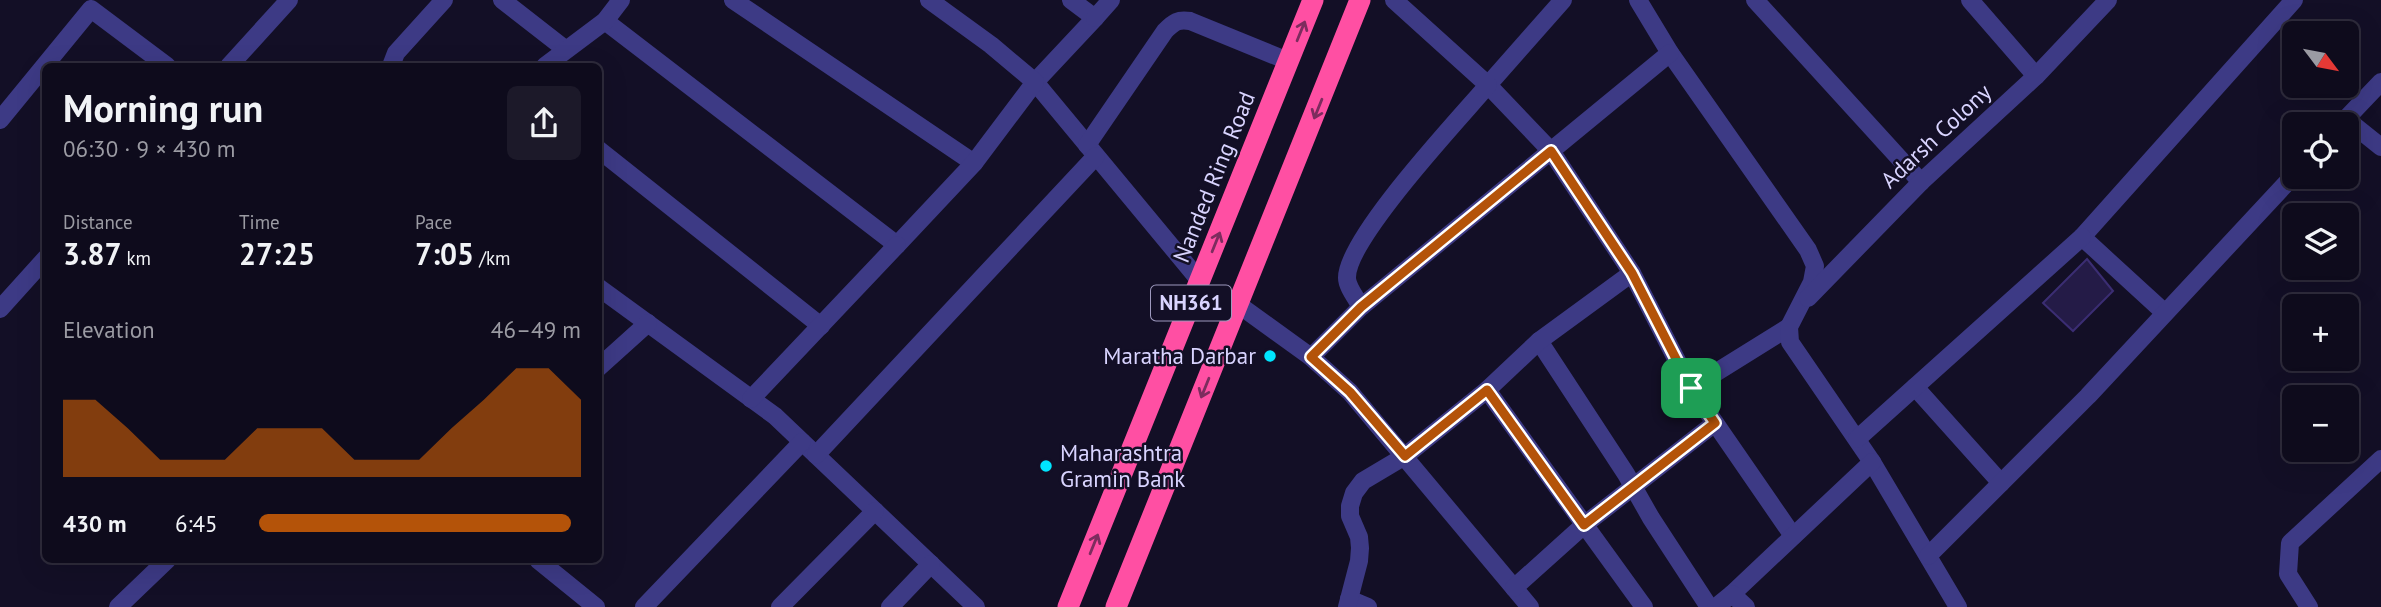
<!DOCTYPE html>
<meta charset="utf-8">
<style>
body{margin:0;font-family:"PT Sans",sans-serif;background:#1c1929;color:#f1f3f6;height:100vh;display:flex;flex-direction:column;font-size:26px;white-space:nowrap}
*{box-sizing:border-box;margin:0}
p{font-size:23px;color:#9b9ba3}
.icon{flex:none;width:38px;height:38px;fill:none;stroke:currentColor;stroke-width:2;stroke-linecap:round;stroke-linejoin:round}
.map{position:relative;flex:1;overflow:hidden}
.side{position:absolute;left:42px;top:63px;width:560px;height:500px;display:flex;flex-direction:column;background:#0e0b1c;border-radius:10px;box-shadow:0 7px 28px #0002,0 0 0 2px #2e2b3b}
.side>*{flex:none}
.needle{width:46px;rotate:122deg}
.buttons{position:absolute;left:2282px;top:21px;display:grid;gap:14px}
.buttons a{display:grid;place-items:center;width:77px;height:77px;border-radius:10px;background:#0e0b1c;box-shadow:0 7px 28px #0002,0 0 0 2px #2e2b3b;font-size:35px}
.pin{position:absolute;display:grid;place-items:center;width:60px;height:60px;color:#fff;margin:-30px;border-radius:14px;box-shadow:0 4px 10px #0006}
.round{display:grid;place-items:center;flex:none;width:74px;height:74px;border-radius:10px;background:#1c1929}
.headline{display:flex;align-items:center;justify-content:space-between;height:119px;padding:0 21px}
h1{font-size:38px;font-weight:700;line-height:52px}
.stats{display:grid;grid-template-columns:repeat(3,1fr);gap:10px;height:119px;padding:7px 21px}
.stats div{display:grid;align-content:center}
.stats b{font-size:30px;font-weight:700}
.stats small{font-size:19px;font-weight:400}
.stats p{font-size:19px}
.chart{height:196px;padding:14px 21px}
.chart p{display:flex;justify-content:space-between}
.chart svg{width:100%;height:126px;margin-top:7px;fill:#b45309;opacity:.7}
ul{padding:0 21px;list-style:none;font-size:23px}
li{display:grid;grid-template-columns:112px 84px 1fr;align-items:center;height:52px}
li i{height:18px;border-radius:9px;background:#b45309}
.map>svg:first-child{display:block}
</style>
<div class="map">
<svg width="2381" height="607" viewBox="0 0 2381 607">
<rect width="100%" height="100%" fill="#130f26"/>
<path fill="#241b47" stroke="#3b2d73" stroke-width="2" d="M2087 259 2113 291 2073 331 2043 303Z"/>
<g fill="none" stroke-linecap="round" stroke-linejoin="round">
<g stroke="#3d3a85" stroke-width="18">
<path d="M502 0 565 49"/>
<path d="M733 0 974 163"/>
<path d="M1071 0 1095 18 1035 82 1200 281"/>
<path d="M1563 0 1488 85 1551 151 1632 273 1691 388 1789 327"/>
<path d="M1638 0 1670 53 1808 250 1815 266 1812 282 1789 327 1790 342 1872 462 1958 607"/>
<path d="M1755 0 1921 182"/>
<path d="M1970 0 2036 76"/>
<path d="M1095 18 1111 0"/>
<path d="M605 21 897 245 974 163 1035 82 991 45 929 0"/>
<path d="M229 66 289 0"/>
<path d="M391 66 396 53 444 0"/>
<path d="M545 66 605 21 621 0"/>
<path d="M2346 119 2381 147"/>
<path d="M0 120 91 9 167 66"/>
<path d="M2341 124 2381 82"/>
<path d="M1087 145 1165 31C1174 22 1178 19 1190 21L1288 61"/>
<path d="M598 149 821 326"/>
<path d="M598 287 775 416 976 607"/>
<path d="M1808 298 1921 182 2036 76 2108 0"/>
<path d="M1239 305 1311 357 1350 392 1530 607"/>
<path d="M1361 307C1357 299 1347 287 1347 278 1346 239 1459 119 1488 85L1394 0"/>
<path d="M0 309 46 258"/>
<path d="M2165 313 2082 237 2294 0"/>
<path d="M1539 341 1626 474 1651 518 1709 607"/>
<path d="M1311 357 1361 307 1670 53"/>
<path d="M598 368 648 323"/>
<path d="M1915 387 2001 483"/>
<path d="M1691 388 1793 536"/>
<path d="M1487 390 1644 607"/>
<path d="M751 399 897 245"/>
<path d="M1857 439 2082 237"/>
<path d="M816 455 1096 156"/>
<path d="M1928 556 2088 396 2294 175"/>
<path d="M538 560 596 607"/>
<path d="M1514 588 1584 525 1715 423"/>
<path d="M1732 594 1872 462"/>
<path d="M1349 599 1368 607"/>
<path d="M118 607 167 560"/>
<path d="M644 607 802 442"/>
<path d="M780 607 875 511"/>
<path d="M890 607 931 564"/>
<path d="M1347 607 1359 561 1360 548 1359 537 1350 516V506L1354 493 1363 481 1405 456 1487 390 1539 341 1632 273"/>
<path d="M1716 607 1732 594 1746 607"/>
<path d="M2309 607 2288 574 2290 543 2381 459"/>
</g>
<g stroke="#ff4fa3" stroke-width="21">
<path d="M1068 607 1313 0"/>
<path d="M1116 607 1360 0"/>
</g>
</g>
<defs><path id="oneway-shaft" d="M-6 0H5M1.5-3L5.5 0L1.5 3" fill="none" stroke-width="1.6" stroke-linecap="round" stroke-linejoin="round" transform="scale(1.75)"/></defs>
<g stroke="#7d2c5e">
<use href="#oneway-shaft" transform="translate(1301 31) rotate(-68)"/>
<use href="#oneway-shaft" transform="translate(1318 109) rotate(112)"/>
<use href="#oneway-shaft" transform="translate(1216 242) rotate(-68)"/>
<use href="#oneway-shaft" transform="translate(1205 388) rotate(112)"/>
<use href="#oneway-shaft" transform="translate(1094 544) rotate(-68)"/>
</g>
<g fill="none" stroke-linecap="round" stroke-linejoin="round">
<g stroke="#fff" stroke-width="14">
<path id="route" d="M1551 151 1632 273 1691 388 1715 423 1584 525 1487 390 1405 456 1350 392 1311 357 1361 307Z"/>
</g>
<use href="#route" stroke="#b45309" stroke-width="9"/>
</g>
<g fill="#00e5ff" stroke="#130f26" stroke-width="2.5">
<circle cx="1270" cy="356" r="7"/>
<circle cx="1046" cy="466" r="7"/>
</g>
<g text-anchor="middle" stroke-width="5" stroke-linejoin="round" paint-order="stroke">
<rect fill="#130f26" stroke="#9e99be" stroke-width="2" x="1151" y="285.5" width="80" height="35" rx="5"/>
<g font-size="21" font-weight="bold" fill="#d9d4ff">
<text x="1191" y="310">NH361</text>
</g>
<g font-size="23" fill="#d9d4ff" stroke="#130f26">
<text transform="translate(1936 136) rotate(-43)" y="8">Adarsh Colony</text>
<text transform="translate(1214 177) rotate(-68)" y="8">Nanded Ring Road</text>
</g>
<g font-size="23" fill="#d9d4ff" stroke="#130f26" text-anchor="end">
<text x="1256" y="364">Maratha Darbar</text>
<text x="1060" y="461" text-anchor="start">Maharashtra<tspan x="1060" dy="26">Gramin Bank</tspan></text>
</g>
</g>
</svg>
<div class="buttons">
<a><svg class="needle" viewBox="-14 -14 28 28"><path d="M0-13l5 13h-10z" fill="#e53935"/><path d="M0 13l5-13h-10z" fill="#9b9ba3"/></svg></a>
<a><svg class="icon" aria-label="locate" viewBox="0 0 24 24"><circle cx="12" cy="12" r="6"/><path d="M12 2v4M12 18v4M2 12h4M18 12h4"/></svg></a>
<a><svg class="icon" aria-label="layers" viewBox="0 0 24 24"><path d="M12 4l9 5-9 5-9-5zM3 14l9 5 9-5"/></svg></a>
<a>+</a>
<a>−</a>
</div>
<div class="pin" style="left:1691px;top:388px;background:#1e9e55"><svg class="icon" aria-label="arrive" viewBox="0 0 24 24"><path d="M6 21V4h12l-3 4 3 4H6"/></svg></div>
<section class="side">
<div class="headline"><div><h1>Morning run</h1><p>06:30 · 9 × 430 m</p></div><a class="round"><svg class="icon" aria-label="share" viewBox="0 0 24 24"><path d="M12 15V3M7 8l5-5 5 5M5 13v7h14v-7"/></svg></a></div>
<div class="stats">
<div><p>Distance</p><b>3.87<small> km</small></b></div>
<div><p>Time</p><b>27:25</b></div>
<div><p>Pace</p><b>7:05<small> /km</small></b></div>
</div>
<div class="chart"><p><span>Elevation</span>46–49 m</p>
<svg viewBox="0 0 160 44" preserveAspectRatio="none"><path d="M0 44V17L10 17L20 27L30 38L40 38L50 38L60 27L70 27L80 27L90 38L100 38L110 38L120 27L130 17L140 6L150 6L160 17V44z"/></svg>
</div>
<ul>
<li><b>430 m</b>6:45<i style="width:97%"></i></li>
</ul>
</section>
</div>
